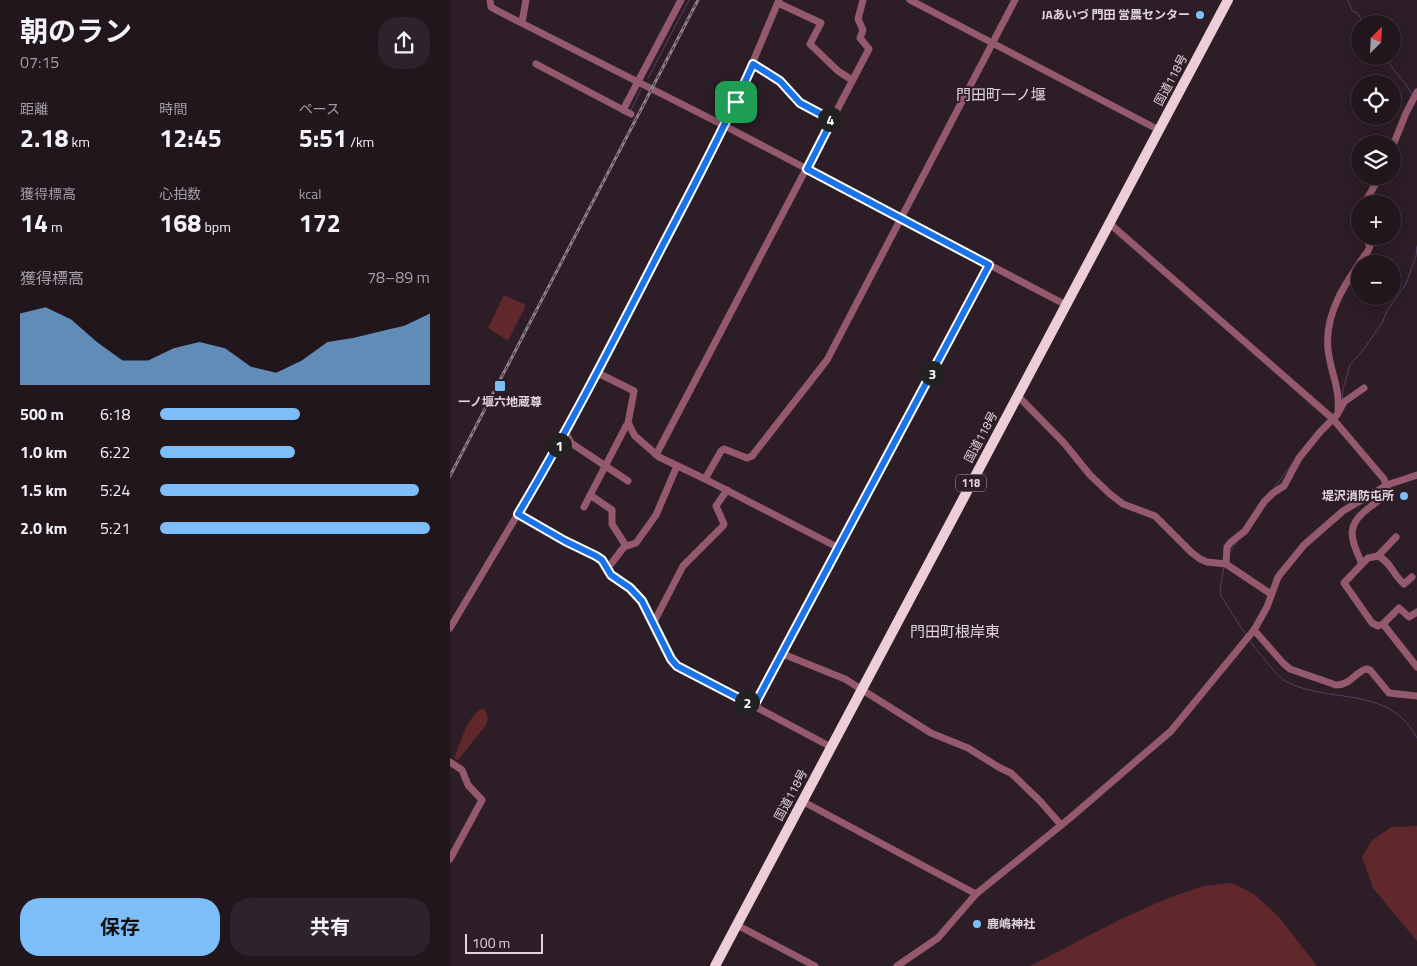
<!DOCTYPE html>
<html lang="ja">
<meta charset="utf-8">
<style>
body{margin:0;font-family:"Titillium Web","Noto Sans JP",sans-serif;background:#2e232a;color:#f1f3f6;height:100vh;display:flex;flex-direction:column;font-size:19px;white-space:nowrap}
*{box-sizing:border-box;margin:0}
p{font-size:16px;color:#a29fa4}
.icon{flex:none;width:28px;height:28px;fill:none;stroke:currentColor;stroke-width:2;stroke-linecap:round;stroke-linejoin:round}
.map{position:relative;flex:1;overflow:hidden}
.panel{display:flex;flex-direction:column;background:#22161d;width:450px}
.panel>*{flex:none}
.needle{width:32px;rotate:24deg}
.tools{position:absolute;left:901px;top:15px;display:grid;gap:10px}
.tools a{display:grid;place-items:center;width:50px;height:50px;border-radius:50%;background:#22161d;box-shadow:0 2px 12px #0003,0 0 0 1px #3f353b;font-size:25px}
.scale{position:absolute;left:15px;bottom:12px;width:78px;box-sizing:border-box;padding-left:5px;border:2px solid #e0d5dc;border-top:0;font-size:14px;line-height:18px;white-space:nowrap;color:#e0d5dc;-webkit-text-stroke:4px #2d1d27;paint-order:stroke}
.pin{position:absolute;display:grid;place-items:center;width:42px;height:42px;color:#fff;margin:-21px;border-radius:10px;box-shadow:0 2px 8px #0006}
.km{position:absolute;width:25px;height:25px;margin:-12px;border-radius:50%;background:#222;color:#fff;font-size:14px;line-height:25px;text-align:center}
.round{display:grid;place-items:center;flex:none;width:52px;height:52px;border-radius:20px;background:#2e232a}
.summary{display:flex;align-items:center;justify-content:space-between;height:85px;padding:0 20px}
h1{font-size:28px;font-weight:700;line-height:38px}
.figures{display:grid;grid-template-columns:repeat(3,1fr);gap:8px;height:85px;padding:5px 20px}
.figures div{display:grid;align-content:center}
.figures b{font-size:25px;font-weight:700}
.figures small{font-size:14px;font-weight:400}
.figures p{font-size:14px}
.chart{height:140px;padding:10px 20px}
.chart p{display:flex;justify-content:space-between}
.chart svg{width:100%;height:90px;margin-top:5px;fill:#7dbef9;opacity:.7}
.cta{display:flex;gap:10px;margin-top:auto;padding:10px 20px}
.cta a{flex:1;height:58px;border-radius:20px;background:#7dbef9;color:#111;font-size:20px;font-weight:700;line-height:58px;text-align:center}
.cta a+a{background:#2e232a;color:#f1f3f6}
ul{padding:0 20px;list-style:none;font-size:16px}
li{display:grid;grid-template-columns:80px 60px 1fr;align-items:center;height:38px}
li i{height:12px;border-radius:6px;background:#7dbef9}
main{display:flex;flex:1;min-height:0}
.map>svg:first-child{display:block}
</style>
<main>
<section class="panel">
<div class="summary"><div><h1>朝のラン</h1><p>07:15</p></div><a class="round"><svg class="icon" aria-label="share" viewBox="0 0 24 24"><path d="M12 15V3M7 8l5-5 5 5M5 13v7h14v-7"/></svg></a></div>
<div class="figures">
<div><p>距離</p><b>2.18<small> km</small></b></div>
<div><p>時間</p><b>12:45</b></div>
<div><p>ペース</p><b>5:51<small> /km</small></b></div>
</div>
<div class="figures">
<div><p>獲得標高</p><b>14<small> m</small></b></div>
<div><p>心拍数</p><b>168<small> bpm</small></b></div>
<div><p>kcal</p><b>172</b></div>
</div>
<div class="chart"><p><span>獲得標高</span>78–89 m</p>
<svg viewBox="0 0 160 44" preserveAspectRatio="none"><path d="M0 44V9L10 6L20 12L30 23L40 32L50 32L60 26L70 23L80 26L90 35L100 38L110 32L120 23L130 21L140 18L150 15L160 9V44z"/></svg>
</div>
<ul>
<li><b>500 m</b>6:18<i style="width:52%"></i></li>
<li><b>1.0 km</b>6:22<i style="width:50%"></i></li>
<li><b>1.5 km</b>5:24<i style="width:96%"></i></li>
<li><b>2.0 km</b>5:21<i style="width:100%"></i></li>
</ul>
<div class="cta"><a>保存</a><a>共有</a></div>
</section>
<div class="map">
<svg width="967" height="966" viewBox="0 0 967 966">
<rect width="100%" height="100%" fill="#2d1d27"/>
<g fill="#61282c">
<path d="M54 295 76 305 58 341 38 328Z"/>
<path d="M34 708 38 718 36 725 8 760 4 758C10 745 19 711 34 708Z"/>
<path d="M967 826V941L923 888 912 857 922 840 942 827Z"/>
<path d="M782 883 804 894 829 917 867 966H580L671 919 716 899 753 886Z"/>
</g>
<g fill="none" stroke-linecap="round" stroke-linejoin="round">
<g stroke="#544064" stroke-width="1">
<path d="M898 0 902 11 906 12 915 24"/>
<path d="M936 56C943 73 954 79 962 94"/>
<path d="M198 78 239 0"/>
<path d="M181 110 191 89"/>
<path d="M892 400 893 389 900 365 913 350 932 323 937 311 956 284 966 256 967 246"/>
<path d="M824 488 860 440"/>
<path d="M780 552 788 541"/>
<path d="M774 567 770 589 771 596 796 635"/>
<path d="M800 641C805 648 828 677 835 681 880 705 939 684 967 738"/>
</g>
<g stroke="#94596c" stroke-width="7">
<path d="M40 0 41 7 48 11 275 126 616 305"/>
<path d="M460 0 709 130"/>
<path d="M328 3 371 23 360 44 388 71 402 80"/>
<path d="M72 22 76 0"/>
<path d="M86 64 181 114"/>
<path d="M303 64 330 81 350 103 382 120"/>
<path d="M173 110 231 0"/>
<path d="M942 148 956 113 967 92"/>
<path d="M914 204 930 176"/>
<path d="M910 211 904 223 910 231"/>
<path d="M659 223 883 419 934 479 938 491C933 498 927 502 920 507 894 526 901 538 912 564L894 583 922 623 928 626 933 624 967 667"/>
<path d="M148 373 184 391 178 423 185 436 209 457 255 479 389 548"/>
<path d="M568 396 614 443 640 475 660 494 673 504 705 516 741 552 750 559 757 562 776 564 821 594"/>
<path d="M888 410C890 387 880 371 878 349 874 312 898 279 918 251L920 246 914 236"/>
<path d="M116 433 121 443 178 481"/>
<path d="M206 455 419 49 410 38 413 30 408 19 413 0"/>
<path d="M255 479 271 451 274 449 297 458 302 456 377 360 565 0"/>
<path d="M140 495 162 510V524L176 546"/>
<path d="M134 507 176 426 179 424"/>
<path d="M68 514 152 560 161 575 180 588 191 601 221 659 227 665 381 747"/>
<path d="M928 556 946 537"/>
<path d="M776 564 777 547 781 542 795 531 814 502 823 493 834 486 849 458 870 432 887 415 894 402 914 388"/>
<path d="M912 564 918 558 928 556C941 562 943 575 954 584L962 577"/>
<path d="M156 567 161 564 174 547 186 543 206 515 227 466"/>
<path d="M204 622 233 566 273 526 274 524 266 506 277 490"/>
<path d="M933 624 949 608 959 617 967 612"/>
<path d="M0 628 116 433 148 373 286 102 329 0"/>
<path d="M804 630 833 663 840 669 886 685C901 685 904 673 916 669L920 670 939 693 967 696"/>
<path d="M333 654 395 679 481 733 518 748 550 768 561 773 590 801 611 825"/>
<path d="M304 706 539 265"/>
<path d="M0 762 12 770 18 785 32 800 0 859"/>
<path d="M352 801 526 894"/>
<path d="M287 925 365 966"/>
<path d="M447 966 488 938 526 894 620 818 721 731 804 630 817 607 828 577 854 545 893 511 937 485 967 475"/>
</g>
<path stroke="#edced6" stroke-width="10" d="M265 966 778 0"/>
<g stroke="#8d8089" stroke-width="3">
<path id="rail" d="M0 476 248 0"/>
</g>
<use href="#rail" stroke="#2d1d27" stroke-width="1" stroke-dasharray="4" stroke-linecap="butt"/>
</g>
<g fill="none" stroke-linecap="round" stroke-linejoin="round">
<g stroke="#fff" stroke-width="10">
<path id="route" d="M303 64 330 81 350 103 382 120 357 169 539 265 304 706 227 666 221 659 192 601 180 588 161 575 152 560 146 556 115 541 68 514C117 432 160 348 203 264 237 198 273 132 303 64Z"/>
</g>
<use href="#route" stroke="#1a73e8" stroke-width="6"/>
</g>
<g fill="#7dbef9" stroke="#2d1d27" stroke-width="2">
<circle cx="750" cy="15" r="5"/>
<rect x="44" y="380" width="12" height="12" rx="2.5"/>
<circle cx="954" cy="496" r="5"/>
<circle cx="527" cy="924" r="5"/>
</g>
<g text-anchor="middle" stroke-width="4" stroke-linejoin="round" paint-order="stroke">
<rect fill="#2d1d27" stroke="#aa9ea6" stroke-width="1" x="506" y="474.5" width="30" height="17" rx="4"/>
<g font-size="11" font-weight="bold" fill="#e0d5dc">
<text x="521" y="487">118</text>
</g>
<g font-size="12" font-weight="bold" fill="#e0d5dc" stroke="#2d1d27" text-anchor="end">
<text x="740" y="19">JAあいづ 門田 営農センター</text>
<text x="50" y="406" text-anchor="middle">一ノ堰六地蔵尊</text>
<text x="944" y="500">堤沢消防屯所</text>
<text x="537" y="928" text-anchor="start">鹿嶋神社</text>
</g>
<g font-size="12" fill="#e0d5dc" stroke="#2d1d27">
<text transform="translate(721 80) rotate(-62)" y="4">国道118号</text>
<text transform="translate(531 437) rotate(-62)" y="4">国道118号</text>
<text transform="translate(341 795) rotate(-62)" y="4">国道118号</text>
</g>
<g font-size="15" fill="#e0d5dc" stroke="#2d1d27">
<text x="551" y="100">門田町一ノ堰</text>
<text x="505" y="637">門田町根岸東</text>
</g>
</g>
</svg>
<div class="tools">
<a><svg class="needle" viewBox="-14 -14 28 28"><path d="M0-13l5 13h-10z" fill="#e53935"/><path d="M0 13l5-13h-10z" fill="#a29fa4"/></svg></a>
<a><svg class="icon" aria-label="locate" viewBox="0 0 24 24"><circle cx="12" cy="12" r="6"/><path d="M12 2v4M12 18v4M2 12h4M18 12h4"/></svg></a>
<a><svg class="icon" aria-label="layers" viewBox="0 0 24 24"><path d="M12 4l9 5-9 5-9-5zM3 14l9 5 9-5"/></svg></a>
<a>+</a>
<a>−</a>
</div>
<div class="scale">100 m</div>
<div class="pin" style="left:286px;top:102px;background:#1e9e55"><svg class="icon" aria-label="arrive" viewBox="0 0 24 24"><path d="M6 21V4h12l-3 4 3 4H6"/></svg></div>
<b class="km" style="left:109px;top:445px">1</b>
<b class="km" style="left:297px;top:702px">2</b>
<b class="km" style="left:482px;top:373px">3</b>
<b class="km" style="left:380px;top:119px">4</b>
</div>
</main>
